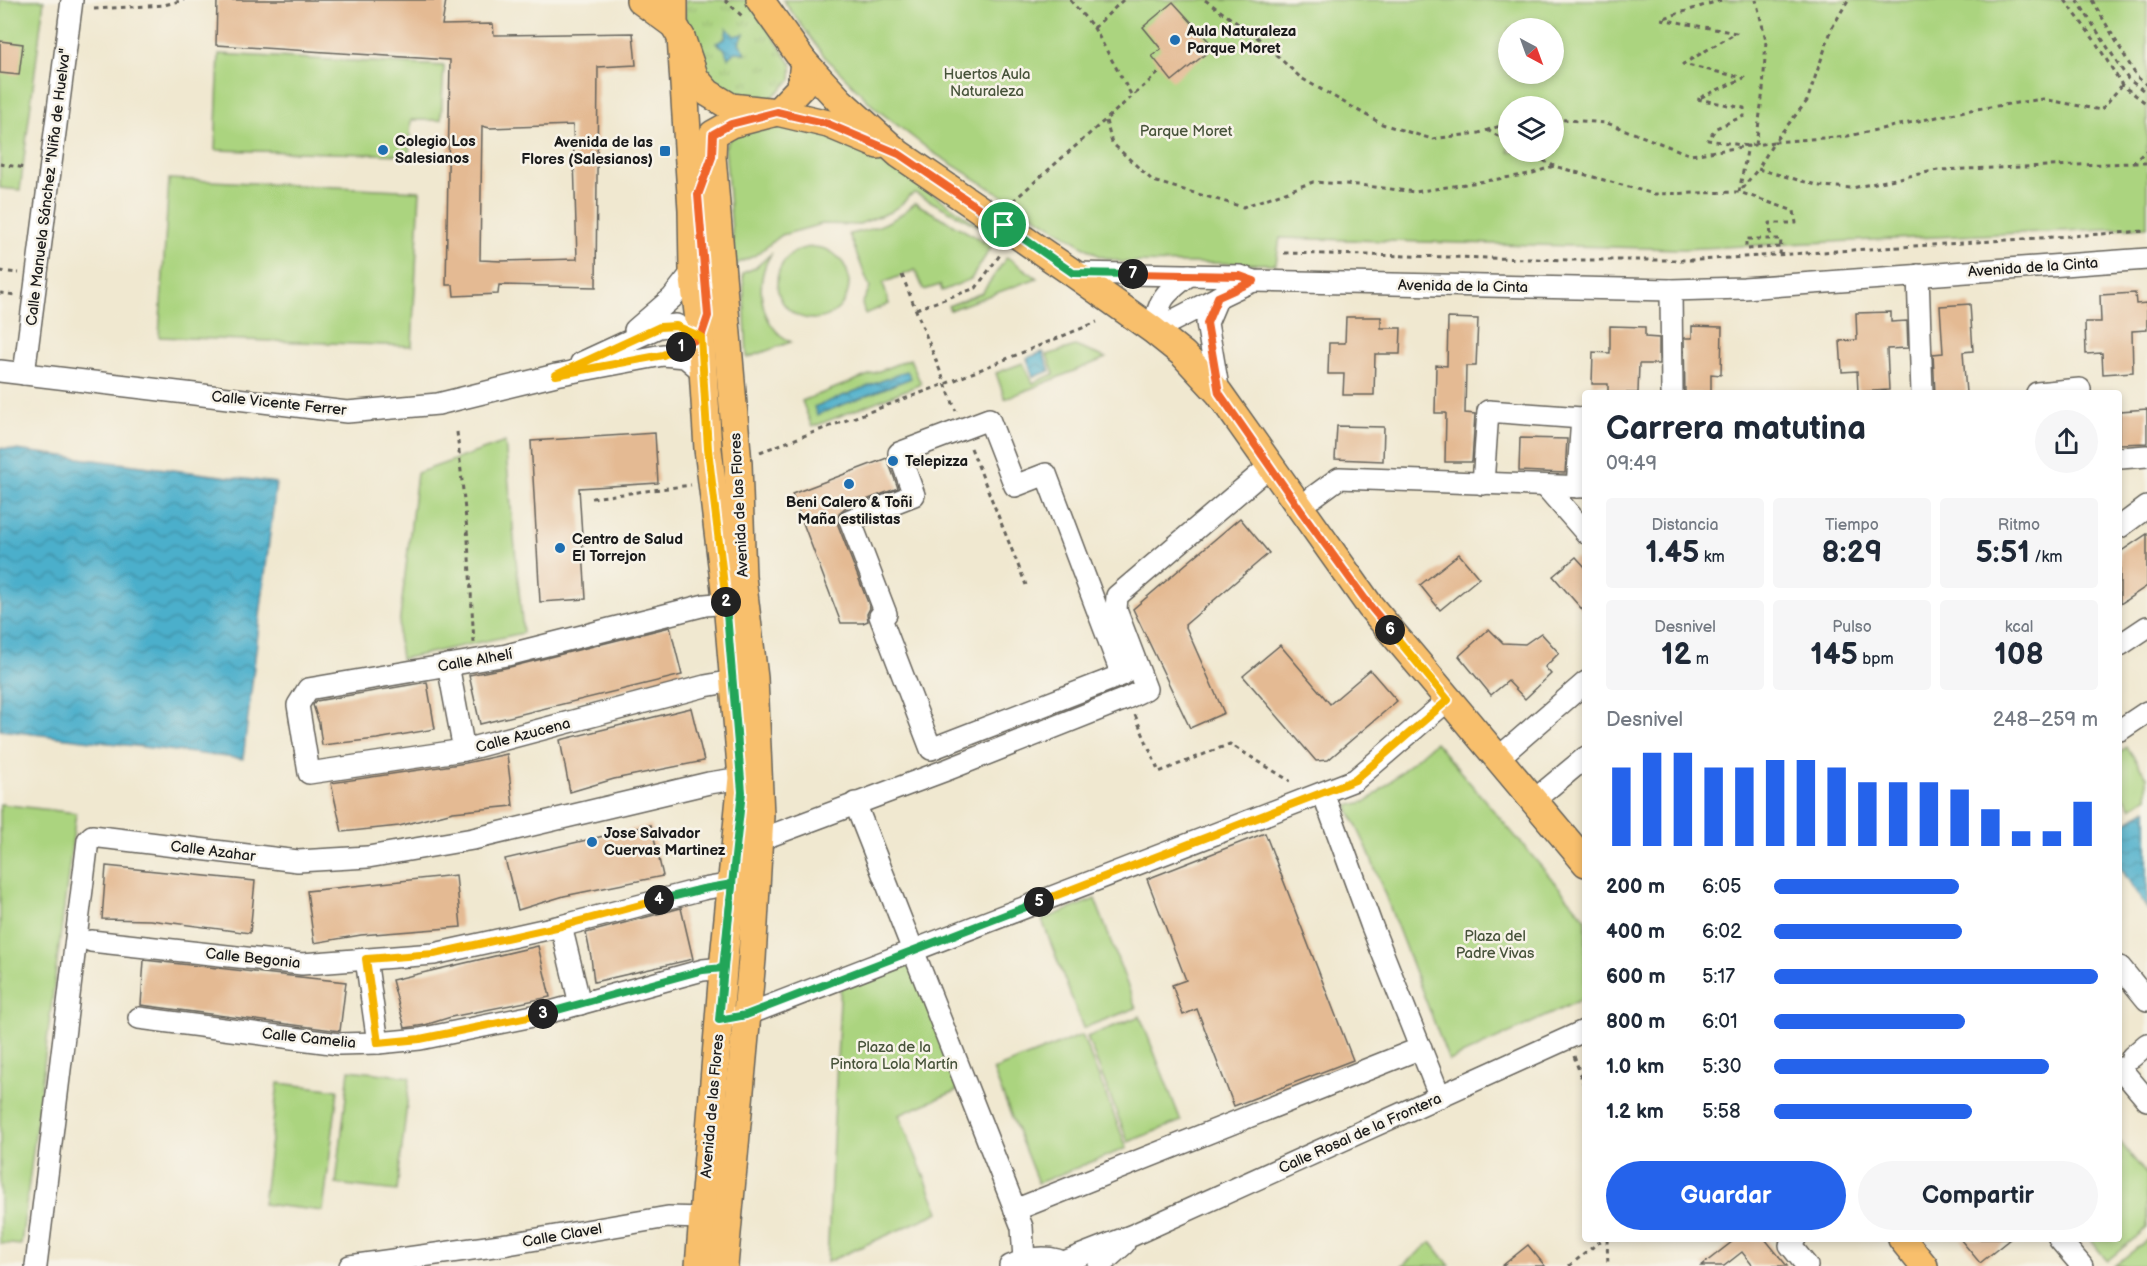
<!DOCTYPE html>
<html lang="es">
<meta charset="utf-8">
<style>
body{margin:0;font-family:"Balsamiq Sans",sans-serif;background:#f6f6f7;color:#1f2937;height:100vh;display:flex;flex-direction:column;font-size:22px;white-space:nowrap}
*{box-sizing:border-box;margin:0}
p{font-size:20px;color:#747a83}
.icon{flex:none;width:33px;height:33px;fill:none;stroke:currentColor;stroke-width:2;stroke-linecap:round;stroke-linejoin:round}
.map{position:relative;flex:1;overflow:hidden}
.panel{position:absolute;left:1582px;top:390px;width:540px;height:852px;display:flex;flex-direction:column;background:#fff;border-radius:6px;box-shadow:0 3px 9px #0003}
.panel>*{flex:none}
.needle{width:39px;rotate:139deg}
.controls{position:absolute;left:1498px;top:18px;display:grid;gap:12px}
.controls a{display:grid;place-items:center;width:66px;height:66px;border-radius:50%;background:#fff;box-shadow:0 3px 9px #0003;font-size:30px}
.pin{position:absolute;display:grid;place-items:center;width:51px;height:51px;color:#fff;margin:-26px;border:3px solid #fff;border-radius:50%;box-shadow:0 2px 6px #0007}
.km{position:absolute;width:30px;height:30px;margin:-15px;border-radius:50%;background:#222;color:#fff;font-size:16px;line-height:30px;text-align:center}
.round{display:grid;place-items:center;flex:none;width:63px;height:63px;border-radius:32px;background:#f6f6f7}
.overview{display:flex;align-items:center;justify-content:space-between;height:102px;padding:0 24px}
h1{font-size:33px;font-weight:700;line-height:45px}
.metrics{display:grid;grid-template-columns:repeat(3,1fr);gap:9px;height:102px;padding:6px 24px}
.metrics div{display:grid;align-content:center;border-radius:6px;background:#f6f6f7;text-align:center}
.metrics b{font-size:30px;font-weight:700}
.metrics small{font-size:16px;font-weight:400}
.metrics p{font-size:16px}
.chart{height:168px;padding:12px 24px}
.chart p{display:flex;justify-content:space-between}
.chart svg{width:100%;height:108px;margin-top:6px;stroke:#2563eb;stroke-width:6}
.button{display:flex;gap:12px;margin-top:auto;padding:12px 24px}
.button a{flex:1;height:69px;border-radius:36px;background:#2563eb;color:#fff;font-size:24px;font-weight:700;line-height:69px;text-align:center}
.button a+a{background:#f6f6f7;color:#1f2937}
ul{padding:0 24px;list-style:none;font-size:20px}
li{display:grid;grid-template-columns:96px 72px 1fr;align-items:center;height:45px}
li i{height:15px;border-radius:8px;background:#2563eb}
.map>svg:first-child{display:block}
</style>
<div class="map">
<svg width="2147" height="1266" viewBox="0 0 2147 1266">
<defs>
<pattern id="grass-tufts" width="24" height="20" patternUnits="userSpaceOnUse" patternTransform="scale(1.5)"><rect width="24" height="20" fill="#abd47f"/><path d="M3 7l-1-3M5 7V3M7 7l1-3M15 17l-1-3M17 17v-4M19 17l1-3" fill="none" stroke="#93b56d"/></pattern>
<pattern id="water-waves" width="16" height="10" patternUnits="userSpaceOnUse" patternTransform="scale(1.5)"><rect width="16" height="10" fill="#4cafcb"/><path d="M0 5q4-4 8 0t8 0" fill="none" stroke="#3e8ea4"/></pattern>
</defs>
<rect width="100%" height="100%" fill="#f7f3e8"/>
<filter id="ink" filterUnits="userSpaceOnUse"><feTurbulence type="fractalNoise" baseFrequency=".0167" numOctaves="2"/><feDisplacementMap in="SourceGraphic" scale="12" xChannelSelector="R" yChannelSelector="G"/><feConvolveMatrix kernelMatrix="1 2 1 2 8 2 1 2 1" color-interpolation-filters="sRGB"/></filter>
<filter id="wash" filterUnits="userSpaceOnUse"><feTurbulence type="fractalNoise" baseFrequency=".008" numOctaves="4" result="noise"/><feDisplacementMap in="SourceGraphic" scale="24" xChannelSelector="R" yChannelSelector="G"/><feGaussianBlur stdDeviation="1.35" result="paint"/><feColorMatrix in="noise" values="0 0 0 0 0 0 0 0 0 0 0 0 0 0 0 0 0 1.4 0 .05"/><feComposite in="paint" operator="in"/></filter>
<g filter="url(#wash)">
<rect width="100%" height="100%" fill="#f0e8d0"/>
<path fill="url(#grass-tufts)" stroke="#64784e" stroke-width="1.5" d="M685 0H749L792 65 791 80 769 100 732 96 704 71 685 29Z"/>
<g fill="#abd47f" stroke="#64784e" stroke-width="1.5" fill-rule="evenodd">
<path d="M0 0H44L20 190 0 188Z"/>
<path d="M783 0H2147V227L1682 249 1280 238 1276 264 1122 262 1099 256 932 152 875 108 825 57ZM1509 28H1554V74H1509ZM1509 106H1554V152H1509Z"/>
<path d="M219 54 444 66 441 120H411L409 155 215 150Z"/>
<path d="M781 123 847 135 987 231 915 193 909 196 903 203 890 212 857 225 822 224 782 235 754 256 738 263 735 267 725 147 731 137Z"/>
<path d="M169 179 420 191 412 346 159 337Z"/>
<path d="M915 203 992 246 971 279 942 291 940 285 924 290 915 270 883 283 889 304 865 314 862 304 870 288 849 234C875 230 896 221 915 203Z"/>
<circle cx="813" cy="283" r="36"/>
<path d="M772 253C753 279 759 327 791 342L747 358 743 274 745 272 755 268Z"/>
<path d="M1007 257 1037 278 950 310 948 306 982 293Z"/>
<path d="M1075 346 1106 358 1005 399 996 373 1023 363 1033 383 1054 374 1047 355Z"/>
<path d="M910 359 921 384 812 427 802 401Z"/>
<path d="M505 442 523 633 401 659 398 635 417 473Z"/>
<path d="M1435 742 1586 919 1585 998 1449 1061 1367 848 1347 806 1368 801Z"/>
<path d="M2127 747 2147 777V797L2131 808 2120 789V752Z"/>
<path d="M0 804 76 813 21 1245 0 1243Z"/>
<path d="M1095 899 1136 1008 1083 1028 1042 920Z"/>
<path d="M914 951 967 1086 899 1115 939 1212 827 1262 841 979Z"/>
<path d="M1140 1016 1181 1121 1128 1142 1087 1037Z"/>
<path d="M1082 1035 1127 1148 1038 1183 993 1070Z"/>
<path d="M349 1070 410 1077 397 1191 336 1184Z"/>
<path d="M278 1083 338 1090 323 1211 263 1204Z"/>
<path d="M2120 1142 2147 1175V1228L2107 1261 2090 1239H2120Z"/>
<path d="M2147 1240V1266H2114Z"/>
<path d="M1431 1242 1450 1266H1402Z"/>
</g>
<g fill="url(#water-waves)" stroke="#346674" stroke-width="1.5">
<path d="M727 28 734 36 744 34 739 43 746 53 735 52 728 58 724 48 716 43 725 39Z"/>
<path d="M1043 352 1050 371 1033 377 1027 358Z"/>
<path d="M907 371 911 378 817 415 814 407Z"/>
<path d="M0 448 276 483 243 759 0 730Z"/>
<path d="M2147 809V909L2120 867V826Z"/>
</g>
<g id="blocks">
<g fill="#e4ba93" fill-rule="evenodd">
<path d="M217 0H446L442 25 493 24 494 35 633 33 636 65 598 67 596 287 499 285 498 294 454 296 453 285H446L450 60 216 45ZM573 125 577 259 502 261 480 260 482 126 490 128Z"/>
<path d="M1173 2 1214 47 1172 81 1152 56 1161 49 1143 27Z"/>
<path d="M0 41 23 44 19 75 0 73Z"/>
<path d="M2135 293 2136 304 2147 303V330L2132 331 2133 372 2103 374 2102 353 2086 354 2085 322H2101L2100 295Z"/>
<path d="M1970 304 1973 351 1963 352 1966 393H1935L1933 354 1943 353 1940 306Z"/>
<path d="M1891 312V322L1907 321 1908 348 1887 349 1889 390 1858 392 1857 371 1842 372 1840 341 1857 340 1856 313Z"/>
<path d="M1346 317H1381V328H1401L1400 354H1375L1374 395H1343L1344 374H1328L1329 343H1345Z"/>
<path d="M1448 318 1478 319 1476 366H1466L1465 413 1475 414 1472 462H1445L1446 413H1435L1436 365 1447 366Z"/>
<path d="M1610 326 1645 327V337L1659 338V364H1639L1638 393H1608V384H1592L1593 352 1610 353Z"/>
<path d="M1692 326 1722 327 1721 375 1711 374V393H1685L1684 338H1692Z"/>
<path d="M2147 409V443L2120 444V411Z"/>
<path d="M1337 426 1384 427 1383 461 1335 459Z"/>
<path d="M655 433 658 483 579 488 586 599 540 602 531 441Z"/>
<path d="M1520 438 1567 439 1565 473 1519 471Z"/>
<path d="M887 458 898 488 845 508 840 512 838 517V525L870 608 867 614 868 621 863 623H841L792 494Z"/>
<path d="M1240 518 1269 553 1185 625 1224 713 1190 728 1133 609Z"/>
<path d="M2147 534V586L2120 604V552Z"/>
<path d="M1459 554 1479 578 1440 610 1420 585Z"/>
<path d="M1576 557 1586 568V614L1553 576Z"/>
<path d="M670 627 682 675 480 724 469 675 510 667Z"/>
<path d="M1489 629 1503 643 1525 644 1541 633 1559 653 1545 667 1551 674 1525 699 1508 681 1491 695 1459 656Z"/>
<path d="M1280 645 1330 704 1370 670 1397 701 1328 760 1316 761 1243 676Z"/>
<path d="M427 682 435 729 377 739 322 745 319 723 313 705 316 701Z"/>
<path d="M691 708 704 761 614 779 570 792 560 740Z"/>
<path d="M507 754 513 806 453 812 399 826 342 832 331 783 466 763Z"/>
<path d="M651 825 663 876 564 896 518 910 505 859Z"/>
<path d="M1265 833 1353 1060 1234 1106 1197 1009 1183 1015 1172 985 1186 980 1147 879Z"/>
<path d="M106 866 255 881 250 933 150 920 102 919Z"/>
<path d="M456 875 461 927 361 935 314 943 307 891Z"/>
<path d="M681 908 693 959 594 982 591 957 586 933Z"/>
<path d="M538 946 550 997 451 1017 425 1025 405 1028 392 980Z"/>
<path d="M144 960 346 982 340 1031 141 1005Z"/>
<path d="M1732 1239H1765L1787 1266H1753L1742 1252 1724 1266H1701L1733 1241Z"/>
<path d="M1960 1239H2010L1980 1263Z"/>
<path d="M1528 1245 1545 1266H1502Z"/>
</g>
</g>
</g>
<g filter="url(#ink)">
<use href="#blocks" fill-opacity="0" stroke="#66635b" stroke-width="1.5"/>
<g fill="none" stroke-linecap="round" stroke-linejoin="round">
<g stroke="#66635b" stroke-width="24">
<g id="minor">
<path d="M1073 273 1240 276 1254 281 1671 290 1744 288 2147 259"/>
<path d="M1918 275 1922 393"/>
<path d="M1671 290 1672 393"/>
<path d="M1218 297 1207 323 1219 393"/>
<path d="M635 330 672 298 693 271"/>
<path d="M1153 330C1188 315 1219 294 1254 281"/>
<path d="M1153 330C1161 296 1162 296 1189 275"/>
<path d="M581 363 659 327 676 325 701 337"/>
<path d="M0 371 347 412 438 404 556 375 663 355 685 357 703 372"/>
<path d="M24 374 72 0"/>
<path d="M2037 393 2080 389V393"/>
<path d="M989 419 1015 486 1046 474 1122 675 931 749 880 616 886 614 850 520 914 495 899 453Z"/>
<path d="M2120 458 2147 456"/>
<path d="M1483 484 1488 411 1582 418 1577 487"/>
<path d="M1546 487 1586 533"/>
<path d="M1313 497 1339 478 1586 487"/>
<path d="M2120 527 2147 507"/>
<path d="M727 603 705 605 507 655 308 689 298 705 309 773 464 750 705 686 733 681"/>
<path d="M2120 645 2147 627"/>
<path d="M448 665 464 750"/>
<path d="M2120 730 2147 712"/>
<path d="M1497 759 1586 682"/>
<path d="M1323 793 1371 924 1440 1097"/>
<path d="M1533 801 1586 757"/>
<path d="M855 803 1022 1227 1024 1260"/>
<path d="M759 840 949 769 1125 699 1146 689 1116 610 1117 596 1271 465"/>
<path d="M561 926 580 1004"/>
<path d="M91 941 302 964 434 954 561 926 703 889 732 884"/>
<path d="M366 959 378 1043"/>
<path d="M2120 967 2147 1000"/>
<path d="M735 1017 746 1015 1355 780 1448 700"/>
<path d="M139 1018 339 1044 378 1043 420 1039 543 1014 703 970 723 968"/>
<path d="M2132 1057 2147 1044"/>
<path d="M2120 1068 2147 1100"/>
<path d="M1015 1210 1421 1048"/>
<path d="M1795 1239 1790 1245 1807 1266"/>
<path d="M2059 1239 2082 1266"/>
<path d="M1064 1262 1133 1235 1586 1030"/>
<path d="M36 1266 88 840 92 836 298 861 368 857 473 839 709 783 742 778 756 773"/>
<path d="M350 1266 508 1244 668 1217 703 1218"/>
<path d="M1010 1266C1030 1257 1051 1254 1071 1266"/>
<path d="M1099 1266 1124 1244"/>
</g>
</g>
<g stroke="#66635b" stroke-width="30">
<g id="major">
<path d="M640 0 674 25"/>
<path d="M674 0V25L681 37 695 78 708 93 731 107 777 112 828 124 878 145"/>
<path d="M760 0 804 62 840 101 899 154 1073 273 1153 330 1183 354 1219 393 1370 606 1586 863"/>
<path d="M681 37 692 210 693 271 701 337 708 449 728 614 742 778 724 958 699 1266"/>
<path d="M1902 1239 1924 1266"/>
<path d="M724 1266 752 959 760 816 754 678 742 577 738 464 712 157 713 134 731 124 777 112 801 87 804 62"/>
</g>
</g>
<g stroke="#66635b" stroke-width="3" stroke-dasharray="4.5 4.5" stroke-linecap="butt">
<path d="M725 0 742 16"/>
<path d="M1070 0 1094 28 1133 98"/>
<path d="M1205 0 1258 38 1301 78 1382 124 1432 139 1479 133 1509 123"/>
<path d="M1721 0 1661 19 1736 33 1683 64 1744 78 1697 99 1744 108V116L1716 128 1708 140 1748 146 1774 142 1807 101 1832 28 1848 0"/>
<path d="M2065 0 2095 41 2122 85 2147 104"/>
<path d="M2077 0 2128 79 2147 93"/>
<path d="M2092 0 2137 77 2147 85"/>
<path d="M94 9 164 5 184 0"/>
<path d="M1094 28 1123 0"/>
<path d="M2122 85 2101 110 2043 99 1970 110 1848 136 1774 142 1758 169 1820 186 1852 188 1938 170 2133 163 2147 150"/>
<path d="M1554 119 1607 123 1691 155 1748 146 1739 192 1794 211 1796 223H1770L1771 239"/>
<path d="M1106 121 1112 143 1153 181 1243 207 1313 182 1359 185 1415 192 1530 174 1554 166 1654 194 1739 192 1758 169"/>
<path d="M1487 130 1509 142"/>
<path d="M1756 145 1763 90 1766 40 1756 0"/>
<path d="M1527 152 1554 166"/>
<path d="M2133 163H2147"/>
<path d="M0 164 25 168"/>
<path d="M1013 201 1162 70"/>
<path d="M1284 253 1572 260H1698L2147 231"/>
<path d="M1780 255 1781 239H1746V249L1780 247"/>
<path d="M0 271 19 273"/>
<path d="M902 275 956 411"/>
<path d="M0 293 16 295"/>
<path d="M916 309 976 288 1002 252"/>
<path d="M457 432 468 540 474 643"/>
<path d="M971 448 1026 585"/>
<path d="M760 452 945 384 1097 322"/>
<path d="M592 498 691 485"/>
<path d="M1135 715 1159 772 1230 744 1290 781"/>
<path d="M1574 1056 1586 1091"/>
<path d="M1607 1239 1608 1266"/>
<path d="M1569 1266 1603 1239"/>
</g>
<use href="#minor" stroke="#fff" stroke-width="21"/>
<use href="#major" stroke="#f8bf6c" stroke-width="27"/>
</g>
</g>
<g fill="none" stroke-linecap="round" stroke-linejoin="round" filter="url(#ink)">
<g stroke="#fff" stroke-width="12">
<path id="split-1" d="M681 347 701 337 708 316 698 195 712 157 713 134 731 124 777 112 828 124 899 154 1004 225"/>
</g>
<g stroke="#fff" stroke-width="12">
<path id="split-2" d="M681 347 663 355 556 375 660 327 676 326 701 337 708 449 726 602"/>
</g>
<g stroke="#fff" stroke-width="12">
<path id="split-3" d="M543 1014 703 970 723 968 742 792 726 602"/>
</g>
<g stroke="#fff" stroke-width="12">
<path id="split-4" d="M543 1014 420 1039 378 1043 366 959 434 954 561 926 659 900"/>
</g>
<g stroke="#fff" stroke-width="12">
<path id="split-5" d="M659 900 703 889 732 884 719 1020 746 1015 1039 902"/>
</g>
<g stroke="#fff" stroke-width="12">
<path id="split-6" d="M1039 902 1355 780 1448 700 1390 630"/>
</g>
<g stroke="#fff" stroke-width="12">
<path id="split-7" d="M1133 274 1240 276 1254 281 1218 297 1207 323 1219 393 1301 511 1370 606 1390 630"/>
</g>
<g stroke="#fff" stroke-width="12">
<path id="split-8" d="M1004 225 1073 273 1133 274"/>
</g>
<use href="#split-1" stroke="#f0652b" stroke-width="8"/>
<use href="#split-2" stroke="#f5b400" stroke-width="8"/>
<use href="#split-3" stroke="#22a559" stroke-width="8"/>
<use href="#split-4" stroke="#f5b400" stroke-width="8"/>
<use href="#split-5" stroke="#22a559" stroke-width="8"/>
<use href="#split-6" stroke="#f5b400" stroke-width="8"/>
<use href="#split-7" stroke="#f0652b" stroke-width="8"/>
<use href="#split-8" stroke="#22a559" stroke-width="8"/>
</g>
<g fill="#1f6fb2" stroke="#f7f3e8" stroke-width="2">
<circle cx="1175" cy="40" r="6"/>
<circle cx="383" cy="150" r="6"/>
<rect x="659" y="145" width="12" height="12" rx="3"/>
<circle cx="893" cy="461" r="6"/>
<circle cx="849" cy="484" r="6"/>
<circle cx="560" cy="548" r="6"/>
<circle cx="592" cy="842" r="6"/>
</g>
<g text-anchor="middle" stroke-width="5" stroke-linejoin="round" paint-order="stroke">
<g font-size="15" font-weight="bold" fill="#1c1c1c" stroke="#f7f3e8" text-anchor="start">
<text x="1187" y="36">Aula Naturaleza<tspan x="1187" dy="17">Parque Moret</tspan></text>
<text x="395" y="146">Colegio Los<tspan x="395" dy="17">Salesianos</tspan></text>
<text x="653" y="147" text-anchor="end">Avenida de las<tspan x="653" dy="17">Flores (Salesianos)</tspan></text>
<text x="905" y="466">Telepizza</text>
<text x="849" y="507" text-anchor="middle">Beni Calero &amp; Toñi<tspan x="849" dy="17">Maña estilistas</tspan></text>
<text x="572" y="544">Centro de Salud<tspan x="572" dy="17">El Torrejon</tspan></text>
<text x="604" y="838">Jose Salvador<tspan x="604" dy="17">Cuervas Martinez</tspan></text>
</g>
<g font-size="15" fill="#47533a" stroke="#f7f3e8">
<text x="987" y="79">Huertos Aula<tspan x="987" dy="17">Naturaleza</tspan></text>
<text x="1186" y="136">Parque Moret</text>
<text x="1495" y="941">Plaza del<tspan x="1495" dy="17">Padre Vivas</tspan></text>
<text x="894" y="1052">Plaza de la<tspan x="894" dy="17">Pintora Lola Martín</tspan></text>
</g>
<g font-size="15" fill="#1c1c1c" stroke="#f7f3e8">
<text transform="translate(48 187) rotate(-83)" y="5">Calle Manuela Sánchez "Niña de Huelva"</text>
<text transform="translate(2033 267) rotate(-4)" y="5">Avenida de la Cinta</text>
<text transform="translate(1463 286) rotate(1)" y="5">Avenida de la Cinta</text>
<text transform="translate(279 403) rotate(6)" y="5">Calle Vicente Ferrer</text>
<text transform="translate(739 505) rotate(-93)" y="5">Avenida de las Flores</text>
<text transform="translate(475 660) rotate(-10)" y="5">Calle Alhelí</text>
<text transform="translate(523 735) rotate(-15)" y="5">Calle Azucena</text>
<text transform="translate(213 851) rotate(7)" y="5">Calle Azahar</text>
<text transform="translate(253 958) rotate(6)" y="5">Calle Begonia</text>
<text transform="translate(309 1038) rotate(6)" y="5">Calle Camelia</text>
<text transform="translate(712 1106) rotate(-85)" y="5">Avenida de las Flores</text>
<text transform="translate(1360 1133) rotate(-24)" y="5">Calle Rosal de la Frontera</text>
<text transform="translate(562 1235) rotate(-10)" y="5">Calle Clavel</text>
</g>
</g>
</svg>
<div class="controls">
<a><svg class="needle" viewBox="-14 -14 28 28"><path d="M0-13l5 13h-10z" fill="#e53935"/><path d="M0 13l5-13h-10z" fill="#747a83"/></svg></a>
<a><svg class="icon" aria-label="layers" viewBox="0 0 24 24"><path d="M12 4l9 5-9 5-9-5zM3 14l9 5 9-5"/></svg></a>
</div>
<div class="pin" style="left:1004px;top:225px;background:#1e9e55"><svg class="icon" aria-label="arrive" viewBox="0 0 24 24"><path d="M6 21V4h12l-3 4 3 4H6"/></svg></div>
<b class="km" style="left:681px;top:347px">1</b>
<b class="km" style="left:726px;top:602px">2</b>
<b class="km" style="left:543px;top:1014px">3</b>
<b class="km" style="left:659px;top:900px">4</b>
<b class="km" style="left:1039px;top:902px">5</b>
<b class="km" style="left:1390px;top:630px">6</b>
<b class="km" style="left:1133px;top:274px">7</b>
<section class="panel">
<div class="overview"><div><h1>Carrera matutina</h1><p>09:49</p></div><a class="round"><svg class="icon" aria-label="share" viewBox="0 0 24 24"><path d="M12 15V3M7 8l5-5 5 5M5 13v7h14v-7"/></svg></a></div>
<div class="metrics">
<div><p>Distancia</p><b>1.45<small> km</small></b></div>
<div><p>Tiempo</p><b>8:29</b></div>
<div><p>Ritmo</p><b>5:51<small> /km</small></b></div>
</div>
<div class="metrics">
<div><p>Desnivel</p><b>12<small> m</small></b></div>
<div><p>Pulso</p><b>145<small> bpm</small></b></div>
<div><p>kcal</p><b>108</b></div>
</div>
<div class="chart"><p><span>Desnivel</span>248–259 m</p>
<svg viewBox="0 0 160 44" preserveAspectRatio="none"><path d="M5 44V12M15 44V6M25 44V6M35 44V12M45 44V12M55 44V9M65 44V9M75 44V12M85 44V18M95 44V18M105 44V18M115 44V21M125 44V29M135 44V38M145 44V38M155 44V26"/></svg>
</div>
<ul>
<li><b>200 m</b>6:05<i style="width:57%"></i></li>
<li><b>400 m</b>6:02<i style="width:58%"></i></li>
<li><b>600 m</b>5:17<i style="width:100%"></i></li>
<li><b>800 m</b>6:01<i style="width:59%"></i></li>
<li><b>1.0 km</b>5:30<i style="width:85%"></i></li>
<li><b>1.2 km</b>5:58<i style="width:61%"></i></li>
</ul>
<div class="button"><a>Guardar</a><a>Compartir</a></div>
</section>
</div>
